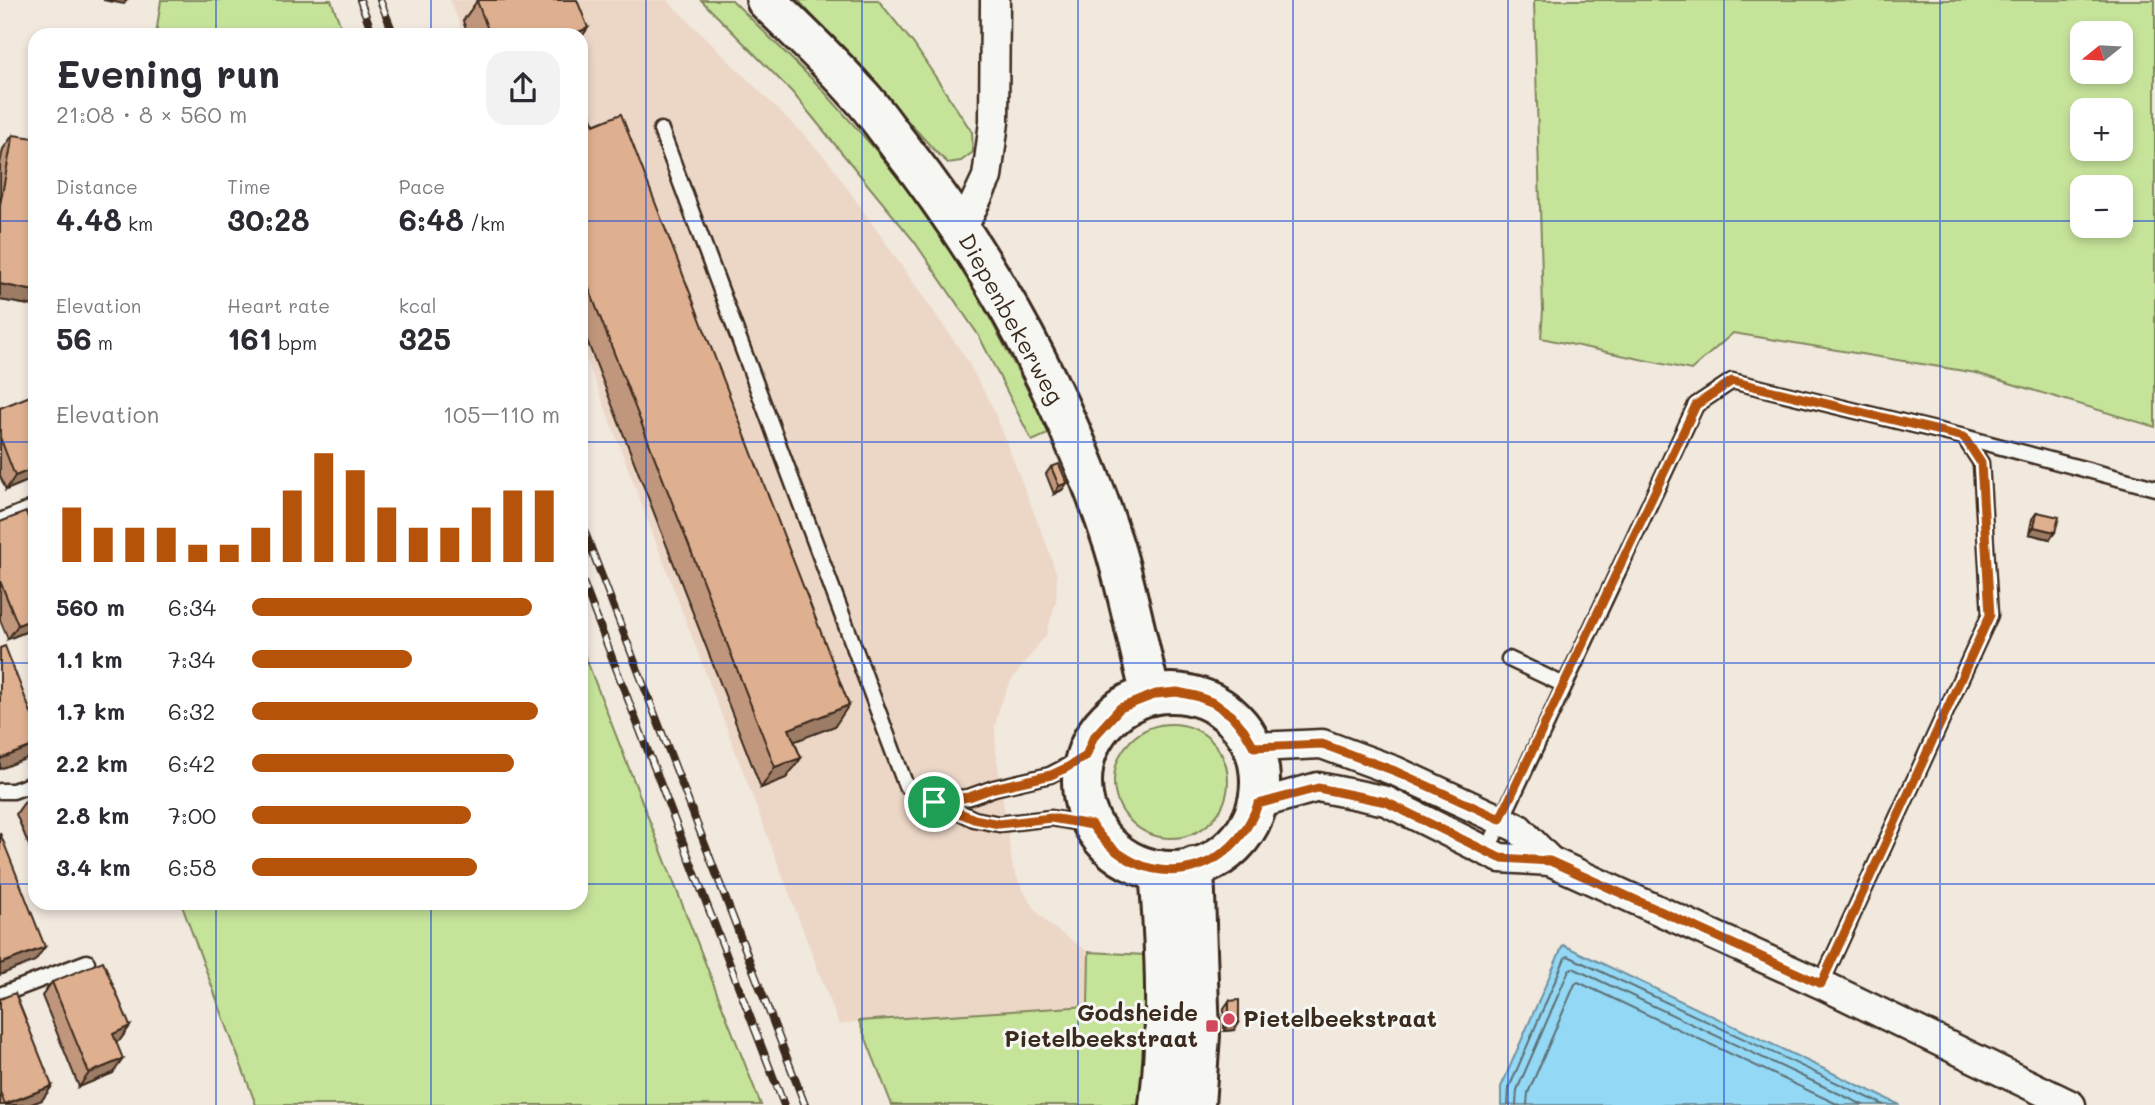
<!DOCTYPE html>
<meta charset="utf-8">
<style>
body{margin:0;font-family:Mali,sans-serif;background:#f2f2f3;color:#2b2b33;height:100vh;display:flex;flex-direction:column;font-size:26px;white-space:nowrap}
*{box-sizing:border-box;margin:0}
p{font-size:23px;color:#7c7c81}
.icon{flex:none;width:38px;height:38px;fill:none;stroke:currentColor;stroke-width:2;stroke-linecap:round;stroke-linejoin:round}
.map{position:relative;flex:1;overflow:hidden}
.details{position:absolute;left:28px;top:28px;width:560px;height:882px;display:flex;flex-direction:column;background:#fff;border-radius:21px;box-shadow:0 4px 10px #0003}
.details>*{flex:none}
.needle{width:46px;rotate:252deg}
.tools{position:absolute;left:2070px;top:21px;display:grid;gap:14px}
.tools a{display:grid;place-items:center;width:63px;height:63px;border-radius:14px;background:#fff;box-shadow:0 4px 10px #0003;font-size:35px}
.pin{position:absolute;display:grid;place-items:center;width:60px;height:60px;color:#fff;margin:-30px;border:4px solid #fff;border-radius:50%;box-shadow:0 2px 7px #0007}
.round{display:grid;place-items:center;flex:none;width:74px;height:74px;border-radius:21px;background:#f2f2f3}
.summary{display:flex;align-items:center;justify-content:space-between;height:119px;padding:0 28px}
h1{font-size:38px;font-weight:700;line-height:52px}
.stats{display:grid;grid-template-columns:repeat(3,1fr);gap:10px;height:119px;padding:7px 28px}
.stats div{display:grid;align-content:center}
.stats b{font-size:30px;font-weight:700}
.stats small{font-size:19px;font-weight:400}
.stats p{font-size:19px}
.chart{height:196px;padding:14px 28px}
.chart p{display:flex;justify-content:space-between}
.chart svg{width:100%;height:126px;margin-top:7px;stroke:#b45309;stroke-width:6}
ul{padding:0 28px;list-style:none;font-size:23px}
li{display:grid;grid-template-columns:112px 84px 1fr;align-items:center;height:52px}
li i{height:18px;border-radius:9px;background:#b45309}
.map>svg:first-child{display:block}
</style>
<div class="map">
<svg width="2155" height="1105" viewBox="0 0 2155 1105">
<rect width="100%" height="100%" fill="#f1e8de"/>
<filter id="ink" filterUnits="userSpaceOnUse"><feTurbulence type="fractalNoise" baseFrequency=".0143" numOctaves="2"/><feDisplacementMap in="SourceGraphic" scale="14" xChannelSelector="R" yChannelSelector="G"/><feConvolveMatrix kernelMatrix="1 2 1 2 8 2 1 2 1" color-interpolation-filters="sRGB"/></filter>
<g filter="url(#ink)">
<path fill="#ecd7c7" d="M450 0H667L807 138 829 162 964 355 993 408 1049 551 1057 576 1056 602 1046 635 1011 681 1000 704 995 727 996 752 1013 869 1025 894 1038 913 1052 927 1089 952 1088 1006 859 1021 839 1025 581 344V35H464Z"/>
<g fill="#c6e39a" stroke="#80865c" stroke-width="2" fill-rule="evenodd">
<path d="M161 0H331L344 35H156Z"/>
<path d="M701 0H732L821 88 890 166 969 278 1050 433 1032 441 979 336 914 241 792 92Z"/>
<path d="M798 0H878L913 43 972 132 973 152 961 161 948 163 936 152Z"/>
<path d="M1534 0H2155V427L1976 373 1733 333 1691 370 1541 338 1543 310ZM2082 33H2121V72H2082ZM2082 110H2121V149H2082ZM2082 187H2121V226H2082Z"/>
<path d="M581 646 761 1105H256L181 903H581Z"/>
<circle cx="1171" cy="781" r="57"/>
<path d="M1089 952 1145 955 1146 1047 1139 1105H892L859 1021 1088 1006Z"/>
</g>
<path fill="#93d8f5" stroke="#70929f" stroke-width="2" d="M1563 945 1900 1105H1501V1087Z"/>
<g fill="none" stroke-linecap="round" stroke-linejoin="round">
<g stroke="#5e7074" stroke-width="2">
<path d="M1508 1105 1509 1088 1565 958 1568 956 1884 1105"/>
<path d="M1516 1105 1517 1090 1569 970 1573 968 1863 1105"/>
<path d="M1527 1105 1528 1093 1575 984 1578 982 1839 1105"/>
</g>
<g stroke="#3b2a1e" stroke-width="19">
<g id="service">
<path d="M661 130 906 786 974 819 999 824 1051 818 1092 825"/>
<path d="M1964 437 2155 488"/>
<path d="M0 521 35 507"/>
<path d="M1509 659 1564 685"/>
<path d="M0 791H13L35 783"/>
<path d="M935 801 969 797 994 788 1050 775 1086 756"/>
<path d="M1487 851 1696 405 1732 381 1964 437 1981 463 1990 615 1821 984"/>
<path d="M0 995 87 962"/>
</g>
</g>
<g stroke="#3b2a1e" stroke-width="33">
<g id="minor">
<path d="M962 230 987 177 994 122 995 0"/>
<path d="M1254 747 1322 744 1395 771 1518 828 1550 861"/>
<path d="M1258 804 1318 787 1358 795 1386 801 1500 858 1550 861 1821 984 2071 1105"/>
</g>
</g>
<g stroke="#3b2a1e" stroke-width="44">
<g id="secondary">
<path d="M766 0C796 30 828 59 856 91 872 107 885 127 899 145 993 264 1067 401 1114 546 1129 595 1138 646 1151 695"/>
<circle cx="1171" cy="782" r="89"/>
<path d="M1194 867 1200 1035 1195 1105"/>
<path d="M1159 870C1165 947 1169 1028 1159 1105"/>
</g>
</g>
<use href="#service" stroke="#f6f6f2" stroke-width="14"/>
<use href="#minor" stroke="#f6f6f2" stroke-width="28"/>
<use href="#secondary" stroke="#f6f6f2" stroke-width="38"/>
<g stroke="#3b2a1e" stroke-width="8">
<g id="rail">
<path d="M360 0 373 35"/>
<path d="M380 0 394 35"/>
<path d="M581 522 805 1105"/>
<path d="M581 577 784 1105"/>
</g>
</g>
<use href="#rail" stroke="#f6f6f2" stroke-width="5" stroke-dasharray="16" stroke-linecap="butt"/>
</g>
<g fill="#c0977c" stroke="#3b2a1e" stroke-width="2">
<path d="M477 1 581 35H468L463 21Z"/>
<path d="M581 90 835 726 794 741 801 758 786 778 761 788 581 325Z"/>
<path d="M13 135 35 306 0 300V164L3 149Z"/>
<path d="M0 408 35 478 6 490 0 476Z"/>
<path d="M1051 467 1067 483 1062 490 1054 494 1046 474Z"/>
<path d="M2037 512 2055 532 2050 539 2029 534 2032 519Z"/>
<path d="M0 522 35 628 8 639 0 620Z"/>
<path d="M35 796V860L16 814 26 800Z"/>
<path d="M52 982 130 1026 120 1040 116 1042 113 1073 79 1087 42 996Z"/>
<path d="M0 999 52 1086 42 1100 29 1105H0Z"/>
<path d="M1229 1001 1234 1030 1224 1031V1008Z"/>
</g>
<g fill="#9c7b65" stroke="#3b2a1e" stroke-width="2">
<path d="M103 0H127L124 4Z"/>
<path d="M588 28 581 38V35H571Z"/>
<path d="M0 284 35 291V306L0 300Z"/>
<path d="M35 468V478L6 490 15 476Z"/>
<path d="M1067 483 1062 490 1054 494 1059 486Z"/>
<path d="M2034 527 2055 532 2050 539 2029 534Z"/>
<path d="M35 618V628L8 639 18 625Z"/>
<path d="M849 705 835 726 775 749 789 729Z"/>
<path d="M35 745V753L33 756 0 769V759Z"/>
<path d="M801 758 786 778 761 788 775 767Z"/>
<path d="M45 947 35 961 0 975V964Z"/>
<path d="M1229 1023H1239L1234 1030 1224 1031Z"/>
<path d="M130 1026 120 1040 103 1048 113 1034Z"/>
<path d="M123 1059 113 1073 79 1087 89 1073Z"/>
<path d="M52 1086 42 1100 29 1105H4Z"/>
</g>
<g fill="#dfb090" stroke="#3b2a1e" stroke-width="2">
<path d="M479 0H577L588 28 571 35H490L477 1Z"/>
<path d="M581 90 594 125 621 114 849 705 789 729 801 758 775 767 581 268Z"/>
<path d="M13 135 35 138V264L33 273H35V291L0 284V205Z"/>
<path d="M35 394V468L15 476 0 437V408Z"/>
<path d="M1059 464 1067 483 1059 486 1051 467Z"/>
<path d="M26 512 35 535V618L18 625 0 581V522Z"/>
<path d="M2037 512 2059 517 2055 532 2034 527Z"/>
<path d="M5 646 35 723V745L0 759V648Z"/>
<path d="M35 796V822L26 800Z"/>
<path d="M0 833 45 947 0 964Z"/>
<path d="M103 961 130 1026 113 1034 123 1059 89 1073 52 982Z"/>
<path d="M15 993 52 1086 5 1104 0 1092V999Z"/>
<path d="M1239 1000V1023H1229V1001Z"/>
</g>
</g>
<g fill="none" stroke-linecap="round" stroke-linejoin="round" filter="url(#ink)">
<g stroke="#fff" stroke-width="14">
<path id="route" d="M1732 381 1964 437 1981 463 1990 615 1821 984 1550 861 1500 858 1386 802 1318 788 1258 804C1229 883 1139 894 1092 825L1051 818 999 824 974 819 934 802 969 797 994 788 1051 775 1066 768 1086 756 1093 738 1120 708 1156 694 1177 692 1196 696 1214 703 1231 715 1244 730 1254 747 1322 744 1395 771 1500 819 1696 405Z"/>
</g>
<use href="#route" stroke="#b45309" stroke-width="9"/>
</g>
<path fill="none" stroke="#1d4ed8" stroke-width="2" stroke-opacity="0.55" d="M216 0V35M431 0V35M646 0V1105M862 0V1105M1078 0V1105M1293 0V1105M1508 0V1105M1724 0V1105M1940 0V1105M0 221H35M581 221H2082M2121 221H2155M0 442H35M581 442H2155M0 663H35M581 663H2155M0 884H35M581 884H2155M216 903V1105M431 903V1105"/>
<g fill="#d1495b" stroke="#f6f6f2" stroke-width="2.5">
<circle cx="1229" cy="1019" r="7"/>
<rect x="1205" y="1019" width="14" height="14" rx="3.5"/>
</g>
<g text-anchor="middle" stroke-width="6" stroke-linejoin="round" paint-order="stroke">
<g font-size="23" fill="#3b2a1e" stroke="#f6f6f2">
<text transform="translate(1011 319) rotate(61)" y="8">Diepenbekerweg</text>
</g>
<g font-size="23" font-weight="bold" fill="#3b2a1e" stroke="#f6f6f2" text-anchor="end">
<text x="1198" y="1021">Godsheide<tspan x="1198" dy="26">Pietelbeekstraat</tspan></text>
<text x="1243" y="1027" text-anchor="start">Pietelbeekstraat</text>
</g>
</g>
</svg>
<div class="tools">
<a><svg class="needle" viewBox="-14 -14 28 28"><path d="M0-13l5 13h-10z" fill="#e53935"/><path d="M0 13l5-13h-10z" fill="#7c7c81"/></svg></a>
<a>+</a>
<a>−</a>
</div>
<div class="pin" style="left:934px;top:802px;background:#1e9e55"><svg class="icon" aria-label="arrive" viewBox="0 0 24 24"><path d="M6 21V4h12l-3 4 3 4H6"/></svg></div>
<section class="details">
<div class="summary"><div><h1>Evening run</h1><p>21:08 · 8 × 560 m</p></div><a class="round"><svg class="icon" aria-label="share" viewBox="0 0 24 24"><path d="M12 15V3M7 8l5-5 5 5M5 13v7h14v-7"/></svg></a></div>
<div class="stats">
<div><p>Distance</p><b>4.48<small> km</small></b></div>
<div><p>Time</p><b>30:28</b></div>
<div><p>Pace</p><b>6:48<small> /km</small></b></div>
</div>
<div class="stats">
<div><p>Elevation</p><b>56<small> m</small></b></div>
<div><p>Heart rate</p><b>161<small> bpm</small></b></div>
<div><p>kcal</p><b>325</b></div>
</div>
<div class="chart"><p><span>Elevation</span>105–110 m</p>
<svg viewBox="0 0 160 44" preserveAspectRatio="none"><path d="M5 44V25M15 44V32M25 44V32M35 44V32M45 44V38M55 44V38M65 44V32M75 44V19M85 44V6M95 44V12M105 44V25M115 44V32M125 44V32M135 44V25M145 44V19M155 44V19"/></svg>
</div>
<ul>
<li><b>560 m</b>6:34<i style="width:91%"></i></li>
<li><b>1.1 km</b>7:34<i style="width:52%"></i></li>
<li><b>1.7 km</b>6:32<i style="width:93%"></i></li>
<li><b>2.2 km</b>6:42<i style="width:85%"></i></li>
<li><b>2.8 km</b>7:00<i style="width:71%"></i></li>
<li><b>3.4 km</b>6:58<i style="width:73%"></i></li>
</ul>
</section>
</div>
